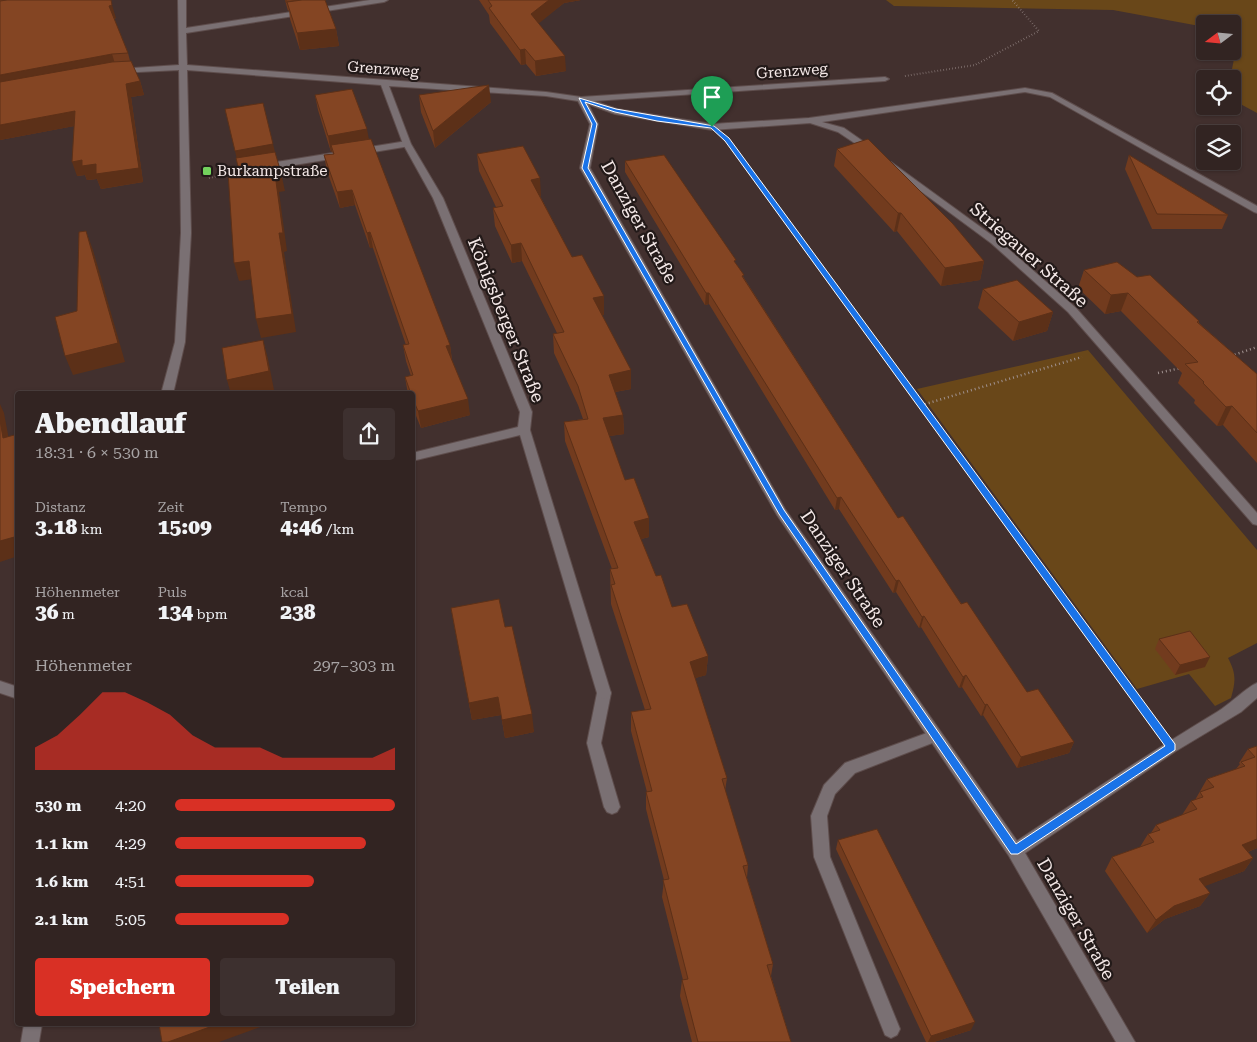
<!DOCTYPE html>
<html lang="de">
<meta charset="utf-8">
<style>
body{margin:0;font-family:"Roboto Serif",serif;background:#3d302f;color:#f1f3f6;height:100vh;display:flex;flex-direction:column;font-size:19px;white-space:nowrap}
*{box-sizing:border-box;margin:0}
p{font-size:16px;color:#a8a4a5}
.icon{flex:none;width:28px;height:28px;fill:none;stroke:currentColor;stroke-width:2;stroke-linecap:round;stroke-linejoin:round}
.map{position:relative;flex:1;overflow:hidden}
.sheet{position:absolute;left:15px;top:391px;width:400px;height:635px;display:flex;flex-direction:column;background:#322422;border-radius:5px;box-shadow:0 1px 4px #0004,0 0 0 1px #4d4140}
.sheet>*{flex:none}
.needle{width:32px;rotate:254deg}
.fabs{position:absolute;left:1196px;top:15px;display:grid;gap:10px}
.fabs a{display:grid;place-items:center;width:45px;height:45px;border-radius:5px;background:#322422;box-shadow:0 1px 4px #0004,0 0 0 1px #4d4140;font-size:25px}
.pin{position:absolute;display:grid;place-items:center;width:42px;height:42px;color:#fff;margin:-51px -21px;border-radius:50% 50% 50% 0;rotate:-45deg;box-shadow:0 0 5px #0007}
.pin .icon{rotate:45deg}
.round{display:grid;place-items:center;flex:none;width:52px;height:52px;border-radius:5px;background:#3d302f}
.headline{display:flex;align-items:center;justify-content:space-between;height:85px;padding:0 20px}
h1{font-size:28px;font-weight:800;line-height:38px}
.stats{display:grid;grid-template-columns:repeat(3,1fr);gap:8px;height:85px;padding:5px 20px}
.stats div{display:grid;align-content:center}
.stats b{font-size:21px;font-weight:800}
.stats small{font-size:14px;font-weight:400}
.stats p{font-size:14px}
.chart{height:140px;padding:10px 20px}
.chart p{display:flex;justify-content:space-between}
.chart svg{width:100%;height:90px;margin-top:5px;fill:#d93025;opacity:.7}
.cta{display:flex;gap:10px;margin-top:auto;padding:10px 20px}
.cta a{flex:1;height:58px;border-radius:5px;background:#d93025;color:#fff;font-size:20px;font-weight:800;line-height:58px;text-align:center}
.cta a+a{background:#3d302f;color:#f1f3f6}
ul{padding:0 20px;list-style:none;font-size:16px}
li{display:grid;grid-template-columns:80px 60px 1fr;align-items:center;height:38px}
li i{height:12px;border-radius:6px;background:#d93025}
.map>svg:first-child{display:block}
</style>
<div class="map">
<svg width="1257" height="1042" viewBox="0 0 1257 1042">
<rect width="100%" height="100%" fill="#42302e"/>
<g fill="#694719">
<path d="M886 0H1257V113L1233 100 1232 79H1230L1239 34 1233 33 1232 24H1205V27L1113 10 894 6Z"/>
<path d="M1088 350 1257 550V643L1228 658C1236 673 1236 681 1231 698L1215 706 1189 674 1137 689 917 389Z"/>
</g>
<g fill="none" stroke-linecap="round" stroke-linejoin="round">
<g stroke="#5e4d4c" stroke-width="2">
<g id="lane">
<path d="M407 141 410 142V146L264 170 260 167 264 164Z"/>
<path d="M604 687 609 689 611 693 601 743 620 807 617 812 612 814 607 812 604 807 587 743 597 693 599 689Z"/>
<path d="M935 730 940 732 942 736 940 740 855 773 835 794 827 816 830 857 900 1029 897 1035 891 1038 885 1035 814 857 811 816 824 785 845 763Z"/>
</g>
</g>
<g stroke="#5e4d4c" stroke-width="2">
<g id="street">
<path d="M178 0H186V28L370 0H388L384 2 186 33 187 65 546 92 581 97 885 77 889 79 885 81 594 101 617 109 712 124 809 118 1025 88 1052 93 1257 206V213L1254 212 1050 97 1025 92 822 122 844 128 874 149 875 151 871 154 838 132 810 123 712 130 615 114 588 104 598 124 590 168 785 509 1017 841C1083 797 1149 753 1217 712 1229 705 1247 687 1257 683V698L1241 712 1176 751 1025 853 1135 1042H1116L1009 856 777 515 580 168 590 124 578 101 546 96 389 86 411 144 443 198 532 412 530 430 611 693 609 697 604 699 599 697 597 693 520 435 412 461V453L518 427 520 412 433 198 403 144 381 85 187 70 191 233 185 342 173 394H161L175 342 181 233 179 70 118 73 114 71 118 69 179 65Z"/>
<path d="M891 162 997 239 1076 308 1257 513V525L1253 524 1068 312 991 243 888 167V163Z"/>
<path d="M0 681 18 687V699L0 693Z"/>
<path d="M24 1024H42L39 1042H21Z"/>
</g>
</g>
<g stroke="#a09290" stroke-width="2" stroke-dasharray="0.5 2.5" stroke-linecap="butt">
<path d="M905 76 975 65 1039 31 1012 0"/>
<path d="M732 147 757 183"/>
<path d="M209 178 232 173"/>
</g>
<g stroke="#a09290" stroke-width="2.5" stroke-dasharray="1 3" stroke-linecap="butt">
<path d="M757 181 922 405"/>
<path d="M1231 356 1257 347"/>
<path d="M1158 373 1181 368"/>
<path d="M925 409 922 405 1082 357"/>
</g>
<path stroke="#a09290" stroke-width="3" stroke-dasharray="1 4" stroke-linecap="butt" d="M924 408 1131 691"/>
<path stroke="#a09290" stroke-width="4" stroke-dasharray="2 5" stroke-linecap="butt" d="M1130 690 1158 728"/>
<use href="#lane" fill="#7a7073" fill-rule="evenodd"/>
<use href="#street" fill="#7a7073" fill-rule="evenodd"/>
</g>
<g fill="#723b1e">
<path d="M0 0 116 18 114 19 128 53 130 61 140 81 144 95 131 97 143 182 101 189 97 179 87 180 85 175 77 176 74 126 0 140Z"/>
<path d="M285 0H325L336 29 339 46 300 50 290 19 289 10 288 11Z"/>
<path d="M479 0H581L564 3 538 23 566 71 536 76 526 64 521 65 490 23 489 15Z"/>
<path d="M315 95 369 139 450 345 452 360 470 415 421 428 412 406V394H408L405 377 411 376 406 361 403 345H406L373 248H370L355 205 340 208 327 171 324 155 333 154 332 151 331 152 318 110Z"/>
<path d="M419 95 491 102 435 148 421 112Z"/>
<path d="M837 149 984 261 980 280 941 286 897 231 894 232 834 166Z"/>
<path d="M477 154 541 196H540L572 257 604 315H602L631 389 615 392 623 415 624 434 609 436 625 480 649 537 641 539 656 576 672 607 708 656 706 675 695 678 727 778 725 791 748 865 747 878 773 964 771 976 791 1042H692L680 996 682 980H683L662 897 664 880 646 809V792H647L631 731V712L645 710 611 604 610 569H612L565 441 564 422 583 419 578 405 554 353 553 334 557 333 522 261 512 263 495 226 493 208 496 207 479 171Z"/>
<path d="M1129 155 1228 215 1222 229H1152L1125 169Z"/>
<path d="M625 161 736 264 744 278 898 518 1027 692 1074 742 1069 753 1017 768 983 715 981 716 962 687 959 688 921 627 919 628 896 592 893 593 839 509 835 510 709 304 705 305 625 172Z"/>
<path d="M1084 270 1137 277 1199 321V323L1257 374V463L1223 425 1217 426 1194 403 1195 400 1178 383 1182 373 1121 311 1105 314 1078 288Z"/>
<path d="M983 289 1053 312 1047 331 1013 341 978 308Z"/>
<path d="M451 608 505 627 534 732 505 738 501 715 472 720Z"/>
<path d="M1159 639 1205 667 1175 675 1155 649Z"/>
<path d="M1257 746V848L1248 852 1253 858 1244 871 1204 886 1210 893 1200 906 1165 919 1147 933 1105 871 1112 857 1140 847 1148 834 1151 833 1156 825 1182 815 1191 801 1195 800 1207 779 1236 769 1240 764 1239 763 1248 749Z"/>
<path d="M838 840 971 1030 934 1042H926L836 849Z"/>
</g>
<g fill="#5c3018">
<path d="M549 0H581L564 3 532 29 531 14Z"/>
<path d="M112 5 116 18 112 19 109 6Z"/>
<path d="M336 29 339 46 300 50 297 33Z"/>
<path d="M525 49 526 64 521 65 520 50Z"/>
<path d="M112 54 116 67 0 89V75Z"/>
<path d="M565 56 566 71 536 76 535 61Z"/>
<path d="M140 81 144 95 131 97 143 182 101 189 97 179 87 180 85 175 77 176 72 162 82 160 126 84Z"/>
<path d="M489 85 491 102 435 148 433 131Z"/>
<path d="M75 111 80 125 0 140V125Z"/>
<path d="M367 129 370 145H331L332 151 331 152 328 136Z"/>
<path d="M273 144 277 160 239 168 235 151Z"/>
<path d="M281 173 285 191 279 192 287 251 284 252 296 332 261 338 256 319 279 233 275 174Z"/>
<path d="M540 178 541 196 532 198 531 180Z"/>
<path d="M352 190 355 205 340 208 337 192Z"/>
<path d="M898 213H901L897 231 894 232Z"/>
<path d="M86 231 93 250 125 362 73 375 65 356 118 343Z"/>
<path d="M370 232 373 248H370L367 233Z"/>
<path d="M521 243 522 261 512 263 511 245Z"/>
<path d="M249 261 254 279 239 281 234 263Z"/>
<path d="M984 261 980 280 941 286 945 268Z"/>
<path d="M706 293H709V304L705 305Z"/>
<path d="M1128 293 1121 311 1105 314 1111 295Z"/>
<path d="M604 296V315L594 317 593 298Z"/>
<path d="M1053 312 1047 331 1013 341 1019 322Z"/>
<path d="M263 340 268 359 274 390 258 394H231L227 380Z"/>
<path d="M450 345 452 362 446 346Z"/>
<path d="M631 370V389L609 393V375Z"/>
<path d="M468 399 470 415 421 428 418 411Z"/>
<path d="M0 404 4 413 12 456 3 438 0 420Z"/>
<path d="M1232 406 1223 425 1217 426 1226 407Z"/>
<path d="M623 415 624 434 603 437V418Z"/>
<path d="M841 497 839 509 835 510 837 498Z"/>
<path d="M649 518V537L634 541V522Z"/>
<path d="M18 536V556L0 562V541Z"/>
<path d="M899 580 896 592 893 593 896 581Z"/>
<path d="M924 616 921 627 919 628 922 617Z"/>
<path d="M708 656 706 675 689 680 690 662Z"/>
<path d="M1210 657 1205 667 1175 675 1180 665Z"/>
<path d="M966 675 962 687 959 688 963 677Z"/>
<path d="M498 697 501 715 472 720 469 703Z"/>
<path d="M987 704 983 715 981 716 985 705Z"/>
<path d="M532 714 534 732 505 738 502 720Z"/>
<path d="M1074 742 1069 753 1017 768 1021 757Z"/>
<path d="M1257 839V848L1233 858 1242 845Z"/>
<path d="M1253 858 1244 871 1190 892 1199 879Z"/>
<path d="M1210 893 1200 906 1165 919 1147 933 1156 920 1174 906Z"/>
<path d="M975 1022 971 1030 934 1042H928L931 1036Z"/>
<path d="M218 1024H262L263 1026 219 1042H168Z"/>
</g>
<g fill="#844523" stroke="#5c3018">
<path d="M7 0H111L112 5 109 6 128 53 112 54 0 75V1Z"/>
<path d="M286 0H302L286 2Z"/>
<path d="M302 0H325L336 29 297 33 287 2Z"/>
<path d="M488 0H549L531 14 565 56 535 61 525 49 520 50 489 8 492 6Z"/>
<path d="M131 61 140 81 126 84 139 168 96 174V164L82 166V160L72 162 75 111 0 125V82L112 62Z"/>
<path d="M489 85 433 131 419 95Z"/>
<path d="M352 89 367 129 328 136 315 95Z"/>
<path d="M263 103 273 144 235 151 225 109Z"/>
<path d="M371 139 450 345 446 346 468 399 418 411 412 397V394H411L405 377 413 375 403 345 409 344 370 232 367 233 352 190 337 192 324 155 334 154 331 145Z"/>
<path d="M868 139 953 224 984 261 945 268 901 213H898L837 149Z"/>
<path d="M523 146 540 178 531 180 572 257 582 255 604 296 593 298 631 370 609 375 623 415 603 418 625 480 634 478 649 518 634 522 656 576 661 575 672 607 687 604 708 656 690 662 727 778 722 779 748 865 743 866 773 964 767 965 791 1042H698L682 980 688 979 663 880 669 879 646 792 652 791 631 712 651 709 611 585 615 584 610 569 618 568 564 422 588 419 578 386 553 334 564 332 521 243 511 245 493 208 503 206 477 154Z"/>
<path d="M275 152 281 173 275 174 283 233H279L292 314 256 319 249 261 234 263 228 172 239 171 236 158Z"/>
<path d="M664 155 736 260 734 261 744 275 742 276 898 518 903 516 961 604 967 602 1027 692 1038 689 1074 742 1021 757 987 704 985 705 966 675 963 677 924 616 922 617 899 580 896 581 841 497 837 498 709 293H706L625 161Z"/>
<path d="M1129 155 1228 215 1157 214Z"/>
<path d="M86 231 118 343 65 356 55 317 77 311 79 232Z"/>
<path d="M1117 262 1137 277 1150 275 1199 321 1197 322 1257 374V433L1232 406 1226 407 1203 383 1204 382 1185 364 1198 362 1128 293 1111 295 1084 270Z"/>
<path d="M1017 280 1053 312 1019 322 983 289Z"/>
<path d="M263 340 269 371 227 380 222 348Z"/>
<path d="M0 420 3 438 18 434V536L0 541Z"/>
<path d="M499 599 505 627 512 626 532 714 502 720 498 697 469 703 451 608Z"/>
<path d="M1190 631 1210 657 1180 665 1159 639Z"/>
<path d="M1257 746V839L1242 845 1253 858 1199 879 1210 893 1174 906 1156 920 1112 857 1154 842 1148 834 1160 830 1156 825 1197 809 1191 801 1203 797 1200 792 1214 787 1207 779 1245 766 1241 762 1255 757 1248 749Z"/>
<path d="M877 829 975 1022 931 1036 838 840Z"/>
<path d="M159 1024H218L168 1042H162Z"/>
</g>
<path fill="#1a73e8" stroke="#fff" fill-rule="evenodd" d="M579 98 616 109 714 126 729 138 1175 744V750L1018 854H1011L779 514 582 168 592 124ZM585 102 615 112 657 121 711 128 725 141 1165 746 1016 844 784 510 588 168 597 124Z"/>
<rect fill="#73d25d" stroke="#231a19" stroke-width="2" x="202" y="166" width="10" height="10" rx="2.5"/>
<g text-anchor="middle" stroke-width="4.5" stroke-linejoin="round" paint-order="stroke">
<g font-size="15" fill="#f4e8e7" stroke="#231a19">
<text transform="translate(383 69) rotate(4)" y="5">Grenzweg</text>
<text transform="translate(792 71) rotate(-4)" y="5">Grenzweg</text>
</g>
<g font-size="15" fill="#f4e8e7" stroke="#231a19" text-anchor="start">
<text x="217" y="176">Burkampstraße</text>
</g>
<g font-size="18" fill="#f4e8e7" stroke="#231a19">
<text transform="translate(639 222) rotate(61)" y="6">Danziger Straße</text>
<text transform="translate(1029 255) rotate(41)" y="6">Striegauer Straße</text>
<text transform="translate(506 320) rotate(68)" y="6">Königsberger Straße</text>
<text transform="translate(843 569) rotate(56)" y="6">Danziger Straße</text>
<text transform="translate(1076 919) rotate(60)" y="6">Danziger Straße</text>
</g>
</g>
</svg>
<div class="fabs">
<a><svg class="needle" viewBox="-14 -14 28 28"><path d="M0-13l5 13h-10z" fill="#e53935"/><path d="M0 13l5-13h-10z" fill="#a8a4a5"/></svg></a>
<a><svg class="icon" aria-label="locate" viewBox="0 0 24 24"><circle cx="12" cy="12" r="6"/><path d="M12 2v4M12 18v4M2 12h4M18 12h4"/></svg></a>
<a><svg class="icon" aria-label="layers" viewBox="0 0 24 24"><path d="M12 4l9 5-9 5-9-5zM3 14l9 5 9-5"/></svg></a>
</div>
<div class="pin" style="left:712px;top:127px;background:#1e9e55"><svg class="icon" aria-label="arrive" viewBox="0 0 24 24"><path d="M6 21V4h12l-3 4 3 4H6"/></svg></div>
<section class="sheet">
<div class="headline"><div><h1>Abendlauf</h1><p>18:31 · 6 × 530 m</p></div><a class="round"><svg class="icon" aria-label="share" viewBox="0 0 24 24"><path d="M12 15V3M7 8l5-5 5 5M5 13v7h14v-7"/></svg></a></div>
<div class="stats">
<div><p>Distanz</p><b>3.18<small> km</small></b></div>
<div><p>Zeit</p><b>15:09</b></div>
<div><p>Tempo</p><b>4:46<small> /km</small></b></div>
</div>
<div class="stats">
<div><p>Höhenmeter</p><b>36<small> m</small></b></div>
<div><p>Puls</p><b>134<small> bpm</small></b></div>
<div><p>kcal</p><b>238</b></div>
</div>
<div class="chart"><p><span>Höhenmeter</span>297–303 m</p>
<svg viewBox="0 0 160 44" preserveAspectRatio="none"><path d="M0 44V33L10 27L20 17L30 6L40 6L50 11L60 17L70 27L80 33L90 33L100 33L110 38L120 38L130 38L140 38L150 38L160 33V44z"/></svg>
</div>
<ul>
<li><b>530 m</b>4:20<i style="width:100%"></i></li>
<li><b>1.1 km</b>4:29<i style="width:87%"></i></li>
<li><b>1.6 km</b>4:51<i style="width:63%"></i></li>
<li><b>2.1 km</b>5:05<i style="width:52%"></i></li>
</ul>
<div class="cta"><a>Speichern</a><a>Teilen</a></div>
</section>
</div>
